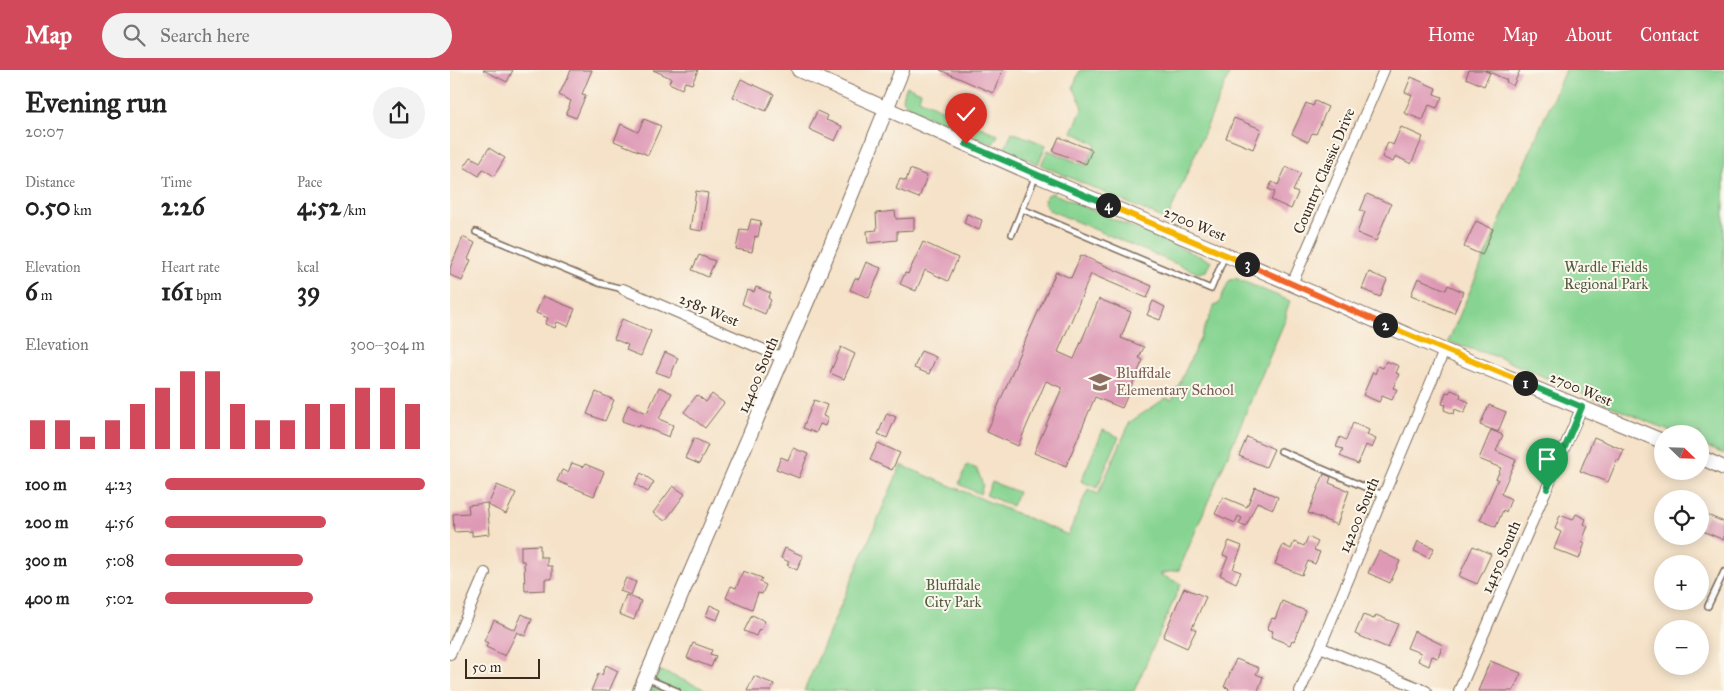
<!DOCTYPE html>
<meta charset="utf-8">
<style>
body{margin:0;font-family:"IM FELL Great Primer",serif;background:#f2f2f2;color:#222;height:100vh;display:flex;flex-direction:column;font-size:19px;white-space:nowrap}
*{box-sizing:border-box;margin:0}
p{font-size:16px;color:#767676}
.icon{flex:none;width:28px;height:28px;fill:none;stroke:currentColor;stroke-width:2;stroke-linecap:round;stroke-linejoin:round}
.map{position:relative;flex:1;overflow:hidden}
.panel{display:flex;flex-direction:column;background:#fff;width:450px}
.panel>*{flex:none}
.needle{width:32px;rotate:113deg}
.tools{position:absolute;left:1204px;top:355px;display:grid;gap:10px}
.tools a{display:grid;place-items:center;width:55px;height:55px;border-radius:50%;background:#fff;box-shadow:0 2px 12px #0003;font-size:25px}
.scale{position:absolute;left:15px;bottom:12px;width:75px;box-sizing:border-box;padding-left:5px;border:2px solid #3b2a1e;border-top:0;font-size:14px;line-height:18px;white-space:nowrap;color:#3b2a1e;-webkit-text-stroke:4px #fbf7ec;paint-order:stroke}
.pin{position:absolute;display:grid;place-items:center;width:42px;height:42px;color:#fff;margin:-51px -21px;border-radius:50% 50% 50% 0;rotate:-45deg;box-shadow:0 0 5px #0007}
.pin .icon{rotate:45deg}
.km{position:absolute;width:25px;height:25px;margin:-12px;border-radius:50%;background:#222;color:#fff;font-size:14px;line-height:25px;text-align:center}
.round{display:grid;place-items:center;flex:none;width:52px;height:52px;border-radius:26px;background:#f2f2f2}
.headline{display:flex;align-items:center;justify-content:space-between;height:85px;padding:0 25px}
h1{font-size:28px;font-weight:800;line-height:38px}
.stats{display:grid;grid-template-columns:repeat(3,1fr);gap:8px;height:85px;padding:5px 25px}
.stats div{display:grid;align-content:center}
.stats b{font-size:25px;font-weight:800}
.stats small{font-size:14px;font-weight:400}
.stats p{font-size:14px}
.chart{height:140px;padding:10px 25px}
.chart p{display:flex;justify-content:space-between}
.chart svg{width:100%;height:90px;margin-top:5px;stroke:#d1495b;stroke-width:6}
ul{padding:0 25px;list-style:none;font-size:16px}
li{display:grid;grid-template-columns:80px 60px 1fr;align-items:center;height:38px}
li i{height:12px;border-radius:6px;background:#d1495b}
header{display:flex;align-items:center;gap:30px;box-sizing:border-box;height:70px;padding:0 25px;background:#d1495b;color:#fff}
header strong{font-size:24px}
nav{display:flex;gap:28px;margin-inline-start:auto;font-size:18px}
.search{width:350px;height:45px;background:#f2f2f2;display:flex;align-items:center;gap:12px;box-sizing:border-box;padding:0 18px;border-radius:28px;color:#767676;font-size:19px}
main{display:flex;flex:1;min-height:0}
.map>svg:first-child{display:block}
</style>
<header>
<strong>Map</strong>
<div class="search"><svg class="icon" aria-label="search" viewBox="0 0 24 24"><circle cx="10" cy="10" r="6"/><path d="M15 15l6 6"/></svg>Search here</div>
<nav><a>Home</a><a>Map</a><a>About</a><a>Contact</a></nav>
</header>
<main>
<section class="panel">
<div class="headline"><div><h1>Evening run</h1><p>20:07</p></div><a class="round"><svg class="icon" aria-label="share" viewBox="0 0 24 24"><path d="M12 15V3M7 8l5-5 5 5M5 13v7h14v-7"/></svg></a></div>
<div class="stats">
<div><p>Distance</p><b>0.50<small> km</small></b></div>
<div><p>Time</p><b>2:26</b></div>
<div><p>Pace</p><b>4:52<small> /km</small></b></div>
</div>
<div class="stats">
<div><p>Elevation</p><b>6<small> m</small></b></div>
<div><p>Heart rate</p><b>161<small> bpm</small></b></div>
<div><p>kcal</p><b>39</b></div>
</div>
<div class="chart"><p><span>Elevation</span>300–304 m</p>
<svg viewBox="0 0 160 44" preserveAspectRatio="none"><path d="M5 44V30M15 44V30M25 44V38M35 44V30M45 44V22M55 44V14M65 44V6M75 44V6M85 44V22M95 44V30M105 44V30M115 44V22M125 44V22M135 44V14M145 44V14M155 44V22"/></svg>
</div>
<ul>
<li><b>100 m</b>4:23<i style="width:100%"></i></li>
<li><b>200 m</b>4:56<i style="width:62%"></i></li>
<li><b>300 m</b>5:08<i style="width:53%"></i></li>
<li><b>400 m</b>5:02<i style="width:57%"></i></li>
</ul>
</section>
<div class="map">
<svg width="1274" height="621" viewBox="0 0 1274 621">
<rect width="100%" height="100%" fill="#fbf7ec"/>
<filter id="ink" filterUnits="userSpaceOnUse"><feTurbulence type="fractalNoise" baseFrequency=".02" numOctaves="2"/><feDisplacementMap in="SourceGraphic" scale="10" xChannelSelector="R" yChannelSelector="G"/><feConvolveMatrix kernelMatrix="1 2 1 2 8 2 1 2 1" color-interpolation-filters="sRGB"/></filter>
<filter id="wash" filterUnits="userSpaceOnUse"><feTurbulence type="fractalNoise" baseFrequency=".0096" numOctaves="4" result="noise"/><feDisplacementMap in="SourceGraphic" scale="20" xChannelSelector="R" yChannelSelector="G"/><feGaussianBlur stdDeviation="1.12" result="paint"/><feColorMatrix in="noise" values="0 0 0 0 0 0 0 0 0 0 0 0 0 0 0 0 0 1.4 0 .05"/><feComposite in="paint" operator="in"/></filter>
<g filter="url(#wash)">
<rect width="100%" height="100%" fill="#f5e2c8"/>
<g fill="#87d492" stroke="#617f58">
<path d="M630 0H781L717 150 591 95 598 80 636 96 646 74 622 62 633 37 623 17Z"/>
<path d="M1115 0H1274V384L1250 374V364H1226L1048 287 998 272Z"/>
<path d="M457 16 471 22 469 29 548 65 543 74 459 38 452 28Z"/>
<path d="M562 62 596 75 588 94 555 79Z"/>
<path d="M602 123 761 191 756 201 748 203 599 140C594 135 594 132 596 126Z"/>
<path d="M785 208 840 231 836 242V248L729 500 709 504 731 514 684 621H354L451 395 618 465 638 419 648 424 680 352 716 328 722 330 765 235H768L779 211Z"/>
<path d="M653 360 669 367 647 418 631 411Z"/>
<path d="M517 395 527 399 533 415 530 424 509 414Z"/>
<path d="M542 412 568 422 562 436 536 425Z"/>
<path d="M209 600 259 621H200Z"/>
</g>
<g id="blocks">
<g fill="#de99b5">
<path d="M33 0H63L57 12Z"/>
<path d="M121 0H142L132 24 136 25 126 48 116 44 121 31 109 25Z"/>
<path d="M203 0H248L242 14 235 12 232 19 219 13 221 8Z"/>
<path d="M490 0H553L543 23Z"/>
<path d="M1019 0H1033L1040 3 1034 16 1016 8Z"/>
<path d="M1035 0H1070L1063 16 1056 12 1057 10Z"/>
<path d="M961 7 986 18 984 24 992 27 987 38 979 35 973 50 954 43 962 25 955 22Z"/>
<path d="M291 9 324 24 316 41 283 27Z"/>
<path d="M865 31 878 37 866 64 862 63 858 72 842 64 856 33 863 36Z"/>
<path d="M367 41 378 46 376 50 392 56 385 71 359 59Z"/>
<path d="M784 48 811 59 803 79 776 68Z"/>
<path d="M194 49 211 56 198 85 164 71 171 54 188 62Z"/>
<path d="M951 57 973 67 961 94 946 86 943 92 932 87 938 72 943 75Z"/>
<path d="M609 67 642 80 636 94 603 81Z"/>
<path d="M39 78 55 88 44 106 33 99 29 106 14 97 21 87 30 92Z"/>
<path d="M836 97 851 103 843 121 848 123 841 139 821 130 825 122 818 119 822 112 828 115Z"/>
<path d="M460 99 477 106 469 128 446 119 450 109 456 111Z"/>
<path d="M246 121 258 123 252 161 240 159Z"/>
<path d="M917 124 941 134 926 171 907 163 915 142 910 141Z"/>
<path d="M445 141 446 149 464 148V160L447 161V170L418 173 417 161 427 160 426 143Z"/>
<path d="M517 144 532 150 529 160 514 153Z"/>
<path d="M301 149 311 151 308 167 305 166 302 182 286 179 290 159 298 160Z"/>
<path d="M1026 151 1043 159 1032 185 1014 177Z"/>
<path d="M13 167 25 173 18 189 21 190 12 211 0 205V198Z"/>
<path d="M473 172 508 188 498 211 475 200 466 221 450 214 455 203 458 204Z"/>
<path d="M249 185 265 191 258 207 242 200Z"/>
<path d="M631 185 702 216 697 228 641 204 608 282 624 289 649 229 681 242 671 268 694 277 689 288 693 290 672 338 645 327 616 396 584 383 612 318 596 311 568 376 537 362 567 291H566L606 202 621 208Z"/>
<path d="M416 192 431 198 419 228 400 220 405 208 409 209Z"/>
<path d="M919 202 937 210 930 227 912 219Z"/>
<path d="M968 208 996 220 998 215 1013 222 1004 243 961 225Z"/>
<path d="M306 217 321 223 318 228 321 230 315 244 292 234 297 220 304 222Z"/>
<path d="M93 226 125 239 118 256 107 252 105 258 95 254 98 248 86 243Z"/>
<path d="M703 231 715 237 710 250 697 245Z"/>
<path d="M172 249 201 261 191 286 176 280 178 275 164 269Z"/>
<path d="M391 277 405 284 394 309 380 303Z"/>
<path d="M471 281 486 287 479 304 464 298Z"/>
<path d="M215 282 228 288 220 307 206 302Z"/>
<path d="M936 291 949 296 946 303 949 304 943 318 947 319 942 330 932 326 929 332 913 325 923 302 925 304 928 296 933 298Z"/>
<path d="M209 317 222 323 209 349 223 355 219 367 189 355 188 357 172 351 178 335 197 343Z"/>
<path d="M1001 320 1011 324 1010 328 1019 332 1014 343 1005 339 1004 344 994 340 996 335 992 334 996 322 999 323Z"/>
<path d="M146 322 164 330 155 351 137 344Z"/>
<path d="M262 324 274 333 255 358 234 342 247 325 256 332Z"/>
<path d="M364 330 377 335 373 346 378 348 375 356 370 354 366 363 353 358Z"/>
<path d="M1039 335 1056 342 1048 362 1030 355Z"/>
<path d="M437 343 446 347 437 368 428 364Z"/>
<path d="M903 353 919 360 917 365 926 369 922 378 916 375 908 394 890 386 893 379 886 377 890 367 896 370Z"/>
<path d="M1041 360 1053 365 1046 381 1066 390 1051 424 1061 429 1056 442 1053 440 1046 457 1030 450 1048 409H1046L1051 398 1029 389Z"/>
<path d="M797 367 824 379 816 397 789 386Z"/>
<path d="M1144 367 1174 380 1169 391 1167 390 1158 412 1130 401Z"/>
<path d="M244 368 258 375 249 394 235 388Z"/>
<path d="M428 373 450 383 442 400 420 390Z"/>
<path d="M343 378 358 384 349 408 326 399 331 387 338 390Z"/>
<path d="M122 393 133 397 135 394 154 402 144 426 107 411 112 400 118 402Z"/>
<path d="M191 403 204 412 198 422 185 414Z"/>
<path d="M874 404 881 407 879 413 899 421 887 455 858 443Z"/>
<path d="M47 415 66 423 56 444 38 435Z"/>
<path d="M223 416 235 424 215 451 203 443Z"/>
<path d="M805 417 828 427 823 439 807 432 796 457 789 454 792 448 788 446 785 453 765 444 773 427 797 437Z"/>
<path d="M37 433 40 464 22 466V461L4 462 3 444 19 443 18 435Z"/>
<path d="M1126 444 1136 449 1134 454 1138 456 1132 471 1135 473 1129 489 1104 479 1111 462 1105 459 1110 445 1123 450Z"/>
<path d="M1257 445 1274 452V470L1250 460Z"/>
<path d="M858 467 868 472 864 480 870 482 865 494 858 491 852 505 825 494 833 475 841 479 844 472 854 476Z"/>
<path d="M779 471 792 476 783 499 791 502 786 513 770 505 778 487 773 485Z"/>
<path d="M968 471 984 478 979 488 964 481Z"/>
<path d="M90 475V487H97V496H102V509H95V520L75 521 74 491H71V476Z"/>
<path d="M1023 476 1041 484 1027 514 1009 506Z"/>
<path d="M335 478 353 486 347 500 337 495 339 492 331 488Z"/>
<path d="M929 481 950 491 940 513 918 503Z"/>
<path d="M293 501 312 508 310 512 316 515 312 524 308 523 302 539 276 528 281 516 286 518Z"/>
<path d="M176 508 186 512 181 525 170 521Z"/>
<path d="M734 518 756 527 742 558 746 560 737 578 713 567Z"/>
<path d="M176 525 191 531 184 550 169 544Z"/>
<path d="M832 531 856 541 844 571 842 570 840 575 821 567 823 561 817 559 822 548 825 549Z"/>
<path d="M260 535 271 540 267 550 256 546Z"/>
<path d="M72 544 82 549 75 566 67 562 55 586 36 577 38 573 34 571 44 550 65 560Z"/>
<path d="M302 545 315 551 311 560 309 559 306 566 294 561Z"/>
<path d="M913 545 924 549 926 545 948 554 938 578 905 564Z"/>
<path d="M964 561 993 575 988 588 982 586 979 596 968 591 971 583 957 578Z"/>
<path d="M243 573 262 580 260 584 266 586 261 597 237 588Z"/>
<path d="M786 589 809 598 806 604 813 607 808 621H778L779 618 774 617Z"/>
<path d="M1040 591 1071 603 1063 621H1028Z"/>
<path d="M156 595 168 601 159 621H141L148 604 152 605Z"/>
<path d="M304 606 324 614 321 621H297Z"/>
</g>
</g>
</g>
<g filter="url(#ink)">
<use href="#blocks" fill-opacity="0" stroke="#7c6a5a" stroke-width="1"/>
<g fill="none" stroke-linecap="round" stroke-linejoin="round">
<g stroke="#7c6a5a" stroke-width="8">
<g id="lane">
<path d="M572 139 761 219 775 185"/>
<path d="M26 162 149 213 173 219"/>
<path d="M562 164 586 105"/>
<path d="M831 381 933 425"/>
<path d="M1258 536 1274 502"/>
<path d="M196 608 227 621"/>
</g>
</g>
<g stroke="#7c6a5a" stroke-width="12">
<g id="street">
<path d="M842 214 934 0"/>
<path d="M173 219 333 288"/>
<path d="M870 577 976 621"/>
<path d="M0 584 35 503"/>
<path d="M850 621 870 577 994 281"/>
<path d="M1009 621 1132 337"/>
</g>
</g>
<g stroke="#7c6a5a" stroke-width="16">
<g id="secondary">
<path d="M349 0 586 105 776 185 990 279 1212 371"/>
<path d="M1250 387 1274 398"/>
<path d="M190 621 376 187 452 0"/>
</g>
</g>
<use href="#lane" stroke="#fff" stroke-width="5"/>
<use href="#street" stroke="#fff" stroke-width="10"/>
<use href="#secondary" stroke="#fff" stroke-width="14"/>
</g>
</g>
<g fill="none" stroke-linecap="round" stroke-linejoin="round" filter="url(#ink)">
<g stroke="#fff" stroke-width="10">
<path id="split-1" d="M1075 313 1132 337 1097 419"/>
</g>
<g stroke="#fff" stroke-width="10">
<path id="split-2" d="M935 255 1075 313"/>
</g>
<g stroke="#fff" stroke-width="10">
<path id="split-3" d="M797 194 935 255"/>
</g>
<g stroke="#fff" stroke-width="10">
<path id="split-4" d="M658 135 797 194"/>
</g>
<g stroke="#fff" stroke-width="10">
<path id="split-5" d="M516 74 658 135"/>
</g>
<use href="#split-1" stroke="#22a559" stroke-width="6"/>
<use href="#split-2" stroke="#f5b400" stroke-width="6"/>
<use href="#split-3" stroke="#f0652b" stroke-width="6"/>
<use href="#split-4" stroke="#f5b400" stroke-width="6"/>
<use href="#split-5" stroke="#22a559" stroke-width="6"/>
</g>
<defs>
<g id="school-bare" transform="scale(1.725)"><path d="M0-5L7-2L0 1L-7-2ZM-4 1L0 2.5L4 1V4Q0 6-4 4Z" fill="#8d6e63" stroke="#fbf7ec" stroke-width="2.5" paint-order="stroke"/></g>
</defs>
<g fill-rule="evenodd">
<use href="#school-bare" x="650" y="312"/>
</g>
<g text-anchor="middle" stroke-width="4" stroke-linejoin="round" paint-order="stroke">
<g font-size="15" fill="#3b2a1e" stroke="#fbf7ec">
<text transform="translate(874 101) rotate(-67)" y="5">Country Classic Drive</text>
<text transform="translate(745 154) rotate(23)" y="5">2700 West</text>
<text transform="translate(259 240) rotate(23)" y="5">2585 West</text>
<text transform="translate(308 305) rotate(-67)" y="5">14400 South</text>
<text transform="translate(1131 319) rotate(23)" y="5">2700 West</text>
<text transform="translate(909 445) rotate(-67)" y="5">14200 South</text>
<text transform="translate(1051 487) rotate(-67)" y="5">14150 South</text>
</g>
<g font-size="15" fill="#525d41" stroke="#fbf7ec">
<text x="1156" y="202">Wardle Fields<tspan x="1156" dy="17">Regional Park</tspan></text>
<text x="503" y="520">Bluffdale<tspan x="503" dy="17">City Park</tspan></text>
</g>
<g font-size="15" fill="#785e54" stroke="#fbf7ec" text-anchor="start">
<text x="666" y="308">Bluffdale<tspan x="666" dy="17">Elementary School</tspan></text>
</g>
</g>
</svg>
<div class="tools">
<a><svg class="needle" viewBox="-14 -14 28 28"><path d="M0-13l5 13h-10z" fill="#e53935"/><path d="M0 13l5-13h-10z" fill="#767676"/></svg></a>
<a><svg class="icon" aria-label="locate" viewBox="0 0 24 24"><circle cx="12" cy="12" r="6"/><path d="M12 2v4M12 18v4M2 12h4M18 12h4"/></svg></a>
<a>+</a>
<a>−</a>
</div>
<div class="scale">50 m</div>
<div class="pin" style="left:1097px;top:419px;background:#1e9e55"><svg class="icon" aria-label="arrive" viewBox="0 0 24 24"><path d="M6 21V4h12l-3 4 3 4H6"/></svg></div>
<div class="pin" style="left:516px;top:74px;background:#d93025"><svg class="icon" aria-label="check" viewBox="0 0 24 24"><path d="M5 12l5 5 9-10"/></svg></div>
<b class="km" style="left:1075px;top:313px">1</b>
<b class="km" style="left:935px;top:255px">2</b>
<b class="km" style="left:797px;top:194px">3</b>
<b class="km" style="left:658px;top:135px">4</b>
</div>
</main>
